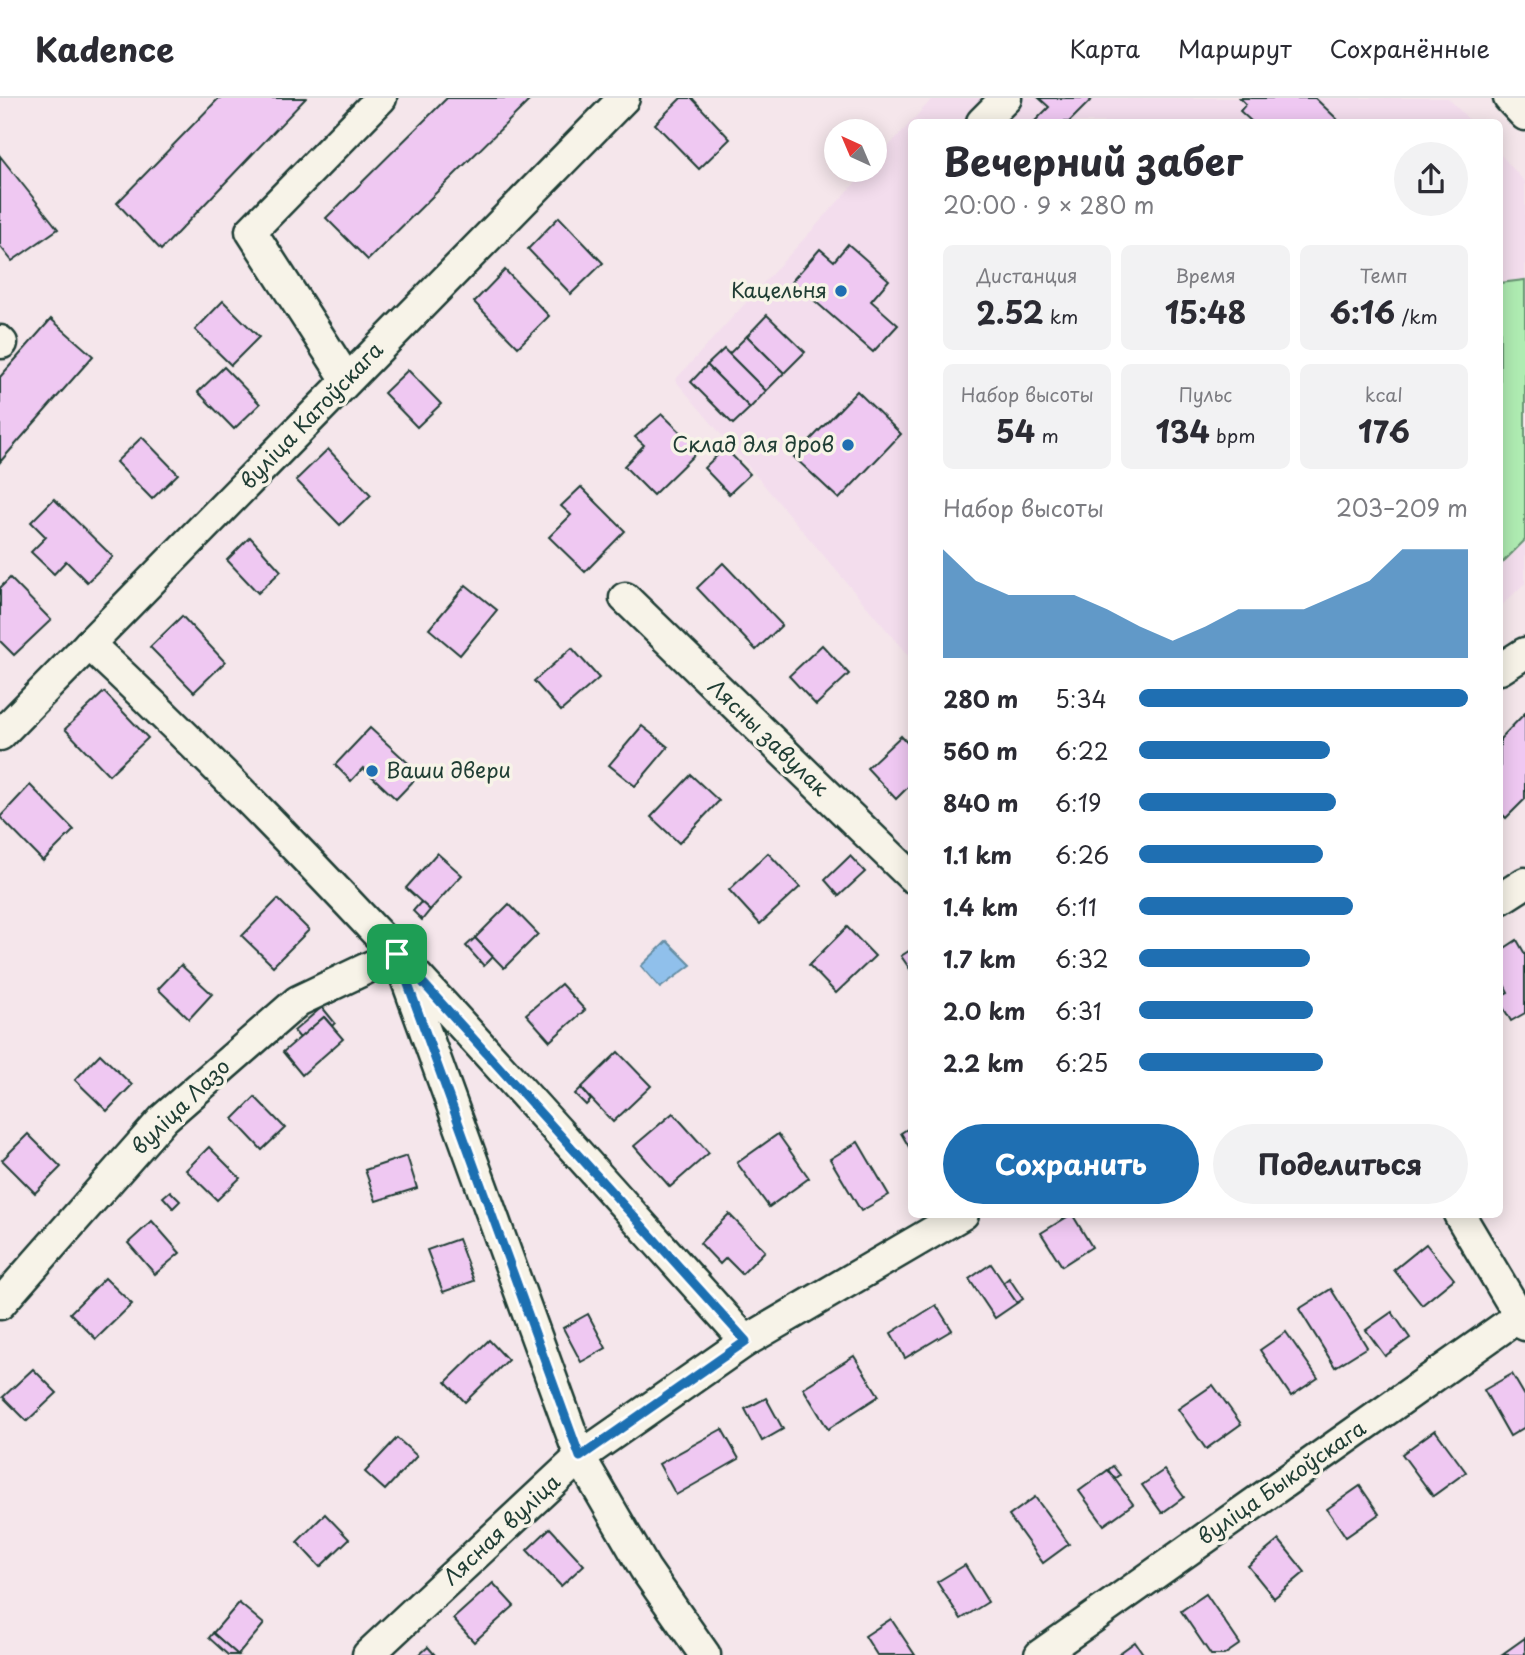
<!DOCTYPE html>
<html lang="ru">
<meta charset="utf-8">
<style>
body{margin:0;font-family:"Playpen Sans",sans-serif;background:#f2f2f3;color:#2b2b33;height:100vh;display:flex;flex-direction:column;font-size:26px;white-space:nowrap}
*{box-sizing:border-box;margin:0}
p{font-size:23px;color:#7c7c81}
.icon{flex:none;width:38px;height:38px;fill:none;stroke:currentColor;stroke-width:2;stroke-linecap:round;stroke-linejoin:round}
.map{position:relative;flex:1;overflow:hidden}
.sheet{position:absolute;left:908px;top:21px;width:595px;height:1099px;display:flex;flex-direction:column;background:#fff;border-radius:10px;box-shadow:0 4px 18px #0003}
.sheet>*{flex:none}
.needle{width:46px;rotate:316deg}
.controls{position:absolute;left:824px;top:21px;display:grid;gap:14px}
.controls a{display:grid;place-items:center;width:63px;height:63px;border-radius:50%;background:#fff;box-shadow:0 4px 18px #0003;font-size:35px}
.pin{position:absolute;display:grid;place-items:center;width:60px;height:60px;color:#fff;margin:-30px;border-radius:14px;box-shadow:0 4px 10px #0006}
.round{display:grid;place-items:center;flex:none;width:74px;height:74px;border-radius:37px;background:#f2f2f3}
.head{display:flex;align-items:center;justify-content:space-between;height:119px;padding:0 35px}
h1{font-size:38px;font-weight:700;line-height:52px}
.figures{display:grid;grid-template-columns:repeat(3,1fr);gap:10px;height:119px;padding:7px 35px}
.figures div{display:grid;align-content:center;border-radius:10px;background:#f2f2f3;text-align:center}
.figures b{font-size:30px;font-weight:700}
.figures small{font-size:19px;font-weight:400}
.figures p{font-size:19px}
.chart{height:196px;padding:14px 35px}
.chart p{display:flex;justify-content:space-between}
.chart svg{width:100%;height:126px;margin-top:7px;fill:#1f6fb2;opacity:.7}
.button{display:flex;gap:14px;margin-top:auto;padding:14px 35px}
.button a{flex:1;height:80px;border-radius:42px;background:#1f6fb2;color:#fff;font-size:28px;font-weight:700;line-height:80px;text-align:center}
.button a+a{background:#f2f2f3;color:#2b2b33}
ul{padding:0 35px;list-style:none;font-size:23px}
li{display:grid;grid-template-columns:112px 84px 1fr;align-items:center;height:52px}
li i{height:18px;border-radius:9px;background:#1f6fb2}
header{display:flex;align-items:center;gap:42px;box-sizing:border-box;height:98px;padding:0 35px;background:#fff;border-bottom:2px solid #e1e1e2}
header strong{font-size:33px}
nav{display:flex;gap:38px;margin-inline-start:auto;font-size:24px}
.map>svg:first-child{display:block}
</style>
<header>
<strong>Kadence</strong>
<nav><a>Карта</a><a>Маршрут</a><a>Сохранённые</a></nav>
</header>
<div class="map">
<svg width="1525" height="1557" viewBox="0 0 1525 1557">
<rect width="100%" height="100%" fill="#f5e6eb"/>
<filter id="ink" filterUnits="userSpaceOnUse"><feTurbulence type="fractalNoise" baseFrequency=".0143" numOctaves="2"/><feDisplacementMap in="SourceGraphic" scale="14" xChannelSelector="R" yChannelSelector="G"/><feConvolveMatrix kernelMatrix="1 2 1 2 8 2 1 2 1" color-interpolation-filters="sRGB"/></filter>
<g filter="url(#ink)">
<g fill="#f3dded">
<path d="M933 0H1448L1471 24H912V562L675 282 867 72H875V63Z"/>
<path d="M1500 56 1525 84V485L1500 509Z"/>
</g>
<path fill="#afecb2" stroke="#679473" stroke-width="2" d="M1525 182V442L1500 467V185Z"/>
<path fill="#90c0eb" stroke="#638ca2" stroke-width="2" d="M667 843 691 867 660 890 641 868Z"/>
<g fill="#efc8f2" stroke="#1f3d34" stroke-width="2">
<path d="M219 0H306L161 152 117 105Z"/>
<path d="M447 0H532L368 162 326 120Z"/>
<path d="M681 0H692L730 41 699 71 655 26Z"/>
<path d="M1039 0H1093L1069 24H1034L1049 9Z"/>
<path d="M1240 0H1315L1337 21 1333 24H1252L1240 13 1246 6Z"/>
<path d="M0 58 58 131 12 163 0 148Z"/>
<path d="M559 119 603 165 571 196 528 151Z"/>
<path d="M848 146 889 182 871 203 898 227 873 254 792 183 820 151 834 163Z"/>
<path d="M505 172 549 218 518 249 474 204Z"/>
<path d="M223 203 259 239 231 267 195 232Z"/>
<path d="M767 217 805 254 784 275 747 238Z"/>
<path d="M51 221 93 258 0 364V279Z"/>
<path d="M747 238 784 275 766 293 729 256Z"/>
<path d="M724 251 766 293 750 310 707 267Z"/>
<path d="M707 267 750 310 733 326 691 284Z"/>
<path d="M224 269 260 306 234 331 198 294Z"/>
<path d="M408 272 441 306 417 329 384 295Z"/>
<path d="M857 293 901 336 839 401 794 359Z"/>
<path d="M662 316 699 352 653 397 624 368 644 347 635 339Z"/>
<path d="M142 339 178 376 152 401 116 364Z"/>
<path d="M725 350 750 376 729 396 704 370Z"/>
<path d="M328 351 371 397 340 427 296 382Z"/>
<path d="M581 389 625 433 585 474 549 439 571 417 561 408Z"/>
<path d="M54 401 113 459 87 484 66 463 54 476 31 454 46 439 31 424Z"/>
<path d="M250 439 281 473 258 495 227 462Z"/>
<path d="M723 465 782 527 756 552 697 490Z"/>
<path d="M10 480 51 522 14 557 0 543V490Z"/>
<path d="M466 487 497 512 460 557 429 531Z"/>
<path d="M182 518 225 564 194 594 150 549Z"/>
<path d="M822 547 849 576 816 607 789 578Z"/>
<path d="M572 550 599 580 561 613 534 583Z"/>
<path d="M104 594 148 640 109 677 65 631Z"/>
<path d="M1525 615V701L1506 720 1500 714V641Z"/>
<path d="M642 628 668 649 635 688 609 667Z"/>
<path d="M370 630 420 676 396 701 363 670 351 683 335 667Z"/>
<path d="M901 638 912 650V685L896 701 867 670Z"/>
<path d="M691 677 719 703 679 745 651 719Z"/>
<path d="M30 687 74 732 43 763 0 719Z"/>
<path d="M437 755 462 777 430 812 406 790Z"/>
<path d="M768 755 800 789 760 826 729 792Z"/>
<path d="M850 758 865 774 839 798 825 782Z"/>
<path d="M278 801 309 832 273 868 242 838Z"/>
<path d="M421 804 430 812 422 822 413 813Z"/>
<path d="M509 806 538 836 504 870 475 840Z"/>
<path d="M847 829 875 858 836 895 809 867Z"/>
<path d="M475 840 493 859 484 868 466 848Z"/>
<path d="M1517 842 1525 856V915L1511 923 1500 904V898L1508 894 1500 879V853Z"/>
<path d="M912 851V874L901 858Z"/>
<path d="M181 867 212 896 189 921 158 891Z"/>
<path d="M561 886 585 912 550 943 526 916Z"/>
<path d="M322 909 335 925 332 928 324 919 300 940 294 933Z"/>
<path d="M324 919 343 941 302 977 283 954Z"/>
<path d="M618 954 651 988 613 1024 581 990Z"/>
<path d="M100 956 132 987 107 1013 75 982Z"/>
<path d="M581 990 591 1002 586 1007 575 996Z"/>
<path d="M255 999 285 1030 262 1052 233 1021Z"/>
<path d="M673 1015 709 1055 670 1089 634 1048Z"/>
<path d="M912 1028V1054L901 1035Z"/>
<path d="M28 1036 61 1069 35 1095 2 1062Z"/>
<path d="M778 1036 809 1080 769 1109 737 1065Z"/>
<path d="M858 1044 889 1097 861 1113 830 1061Z"/>
<path d="M209 1049 240 1080 217 1102 186 1072Z"/>
<path d="M407 1058 417 1090 376 1103 365 1072Z"/>
<path d="M170 1093 180 1103 173 1110 163 1099Z"/>
<path d="M729 1116 765 1153 742 1176 726 1160 720 1166 700 1145Z"/>
<path d="M1072 1116 1092 1149 1062 1168 1041 1135Z"/>
<path d="M152 1123 180 1155 155 1176 128 1145Z"/>
<path d="M458 1141 474 1183 443 1194 427 1152Z"/>
<path d="M1426 1146 1454 1181 1422 1207 1394 1172Z"/>
<path d="M991 1166 1017 1205 995 1220 969 1181Z"/>
<path d="M105 1180 132 1206 96 1241 70 1215Z"/>
<path d="M1009 1180 1023 1201 1017 1205 1003 1185Z"/>
<path d="M1331 1191 1367 1249 1335 1269 1299 1211Z"/>
<path d="M936 1207 952 1232 905 1260 891 1235Z"/>
<path d="M1392 1214 1410 1240 1385 1258 1366 1232Z"/>
<path d="M588 1216 606 1250 581 1264 563 1230Z"/>
<path d="M1286 1234 1318 1280 1291 1298 1260 1252Z"/>
<path d="M489 1242 508 1262 465 1304 446 1284Z"/>
<path d="M854 1258 879 1298 828 1331 803 1290Z"/>
<path d="M33 1271 57 1295 27 1323 3 1299Z"/>
<path d="M1512 1276 1525 1298V1329L1510 1338 1484 1292Z"/>
<path d="M1213 1287 1241 1326 1206 1351 1178 1311Z"/>
<path d="M766 1300 783 1331 762 1343 745 1311Z"/>
<path d="M722 1331 739 1361 676 1397 659 1366Z"/>
<path d="M1435 1332 1466 1374 1433 1398 1402 1356Z"/>
<path d="M397 1340 417 1358 385 1392 365 1374Z"/>
<path d="M1113 1368 1120 1377 1115 1381 1108 1372Z"/>
<path d="M1108 1372 1133 1406 1104 1427 1079 1393Z"/>
<path d="M1164 1372 1184 1399 1162 1415 1142 1387Z"/>
<path d="M1360 1388 1379 1416 1346 1439 1327 1411Z"/>
<path d="M1035 1399 1069 1446 1043 1465 1009 1418Z"/>
<path d="M325 1416 349 1441 320 1469 297 1444Z"/>
<path d="M550 1430 584 1467 561 1488 527 1452Z"/>
<path d="M1279 1442 1305 1474 1274 1500 1248 1468Z"/>
<path d="M965 1467 988 1504 961 1521 937 1484Z"/>
<path d="M493 1485 514 1508 474 1544 453 1521Z"/>
<path d="M1206 1496 1240 1546 1224 1557H1211L1181 1513Z"/>
<path d="M239 1505 264 1526 238 1557 213 1535Z"/>
<path d="M891 1521 915 1557H877L865 1538Z"/>
<path d="M213 1535 238 1557H228L209 1540Z"/>
<path d="M1525 1540V1557H1501Z"/>
<path d="M1135 1544 1144 1557H1117Z"/>
<path d="M428 1549 435 1557H419Z"/>
</g>
<g fill="none" stroke-linecap="round" stroke-linejoin="round">
<g stroke="#1f3d34" stroke-width="35">
<g id="minor">
<path d="M1509 0 1525 17"/>
<path d="M982 24 1006 0"/>
<path d="M0 243 2 245"/>
<path d="M347 282 251 133 381 0"/>
<path d="M625 500 912 779"/>
<path d="M89 546C323 764 533 1006 746 1243"/>
<path d="M1500 571 1525 555"/>
<path d="M0 637 624 0"/>
<path d="M1500 801 1525 785"/>
<path d="M402 869 580 1359 645 1471 705 1557"/>
<path d="M1459 1116 1525 1227"/>
<path d="M0 1206 164 1020 298 903 397 856"/>
<path d="M368 1557 580 1359 746 1243 963 1116"/>
<path d="M1040 1557 1525 1214"/>
</g>
</g>
<use href="#minor" stroke="#f7f3e8" stroke-width="30"/>
</g>
</g>
<g fill="none" stroke-linecap="round" stroke-linejoin="round" filter="url(#ink)">
<g stroke="#fff" stroke-width="14">
<path id="route" d="M397 856 746 1243 580 1359Z"/>
</g>
<use href="#route" stroke="#1f6fb2" stroke-width="9"/>
</g>
<g fill="#1f6fb2" stroke="#f7f3e8" stroke-width="2.5">
<circle cx="841" cy="193" r="7"/>
<circle cx="848" cy="347" r="7"/>
<circle cx="372" cy="673" r="7"/>
</g>
<g text-anchor="middle" stroke-width="7" stroke-linejoin="round" paint-order="stroke">
<g font-size="21" fill="#1f3d34" stroke="#f7f3e8" text-anchor="end">
<text x="827" y="200">Кацельня</text>
<text x="834" y="354">Склад для дров</text>
<text x="386" y="680" text-anchor="start">Ваши двери</text>
</g>
<g font-size="21" fill="#1f3d34" stroke="#f7f3e8">
<text transform="translate(312 318) rotate(-46)" y="7">вуліца Катоўскага</text>
<text transform="translate(768 640) rotate(44)" y="7">Лясны завулак</text>
<text transform="translate(181 1009) rotate(-44)" y="7">вуліца Лазо</text>
<text transform="translate(1282 1385) rotate(-35)" y="7">вуліца Быкоўскага</text>
<text transform="translate(502 1432) rotate(-43)" y="7">Лясная вуліца</text>
</g>
</g>
</svg>
<div class="controls">
<a><svg class="needle" viewBox="-14 -14 28 28"><path d="M0-13l5 13h-10z" fill="#e53935"/><path d="M0 13l5-13h-10z" fill="#7c7c81"/></svg></a>
</div>
<div class="pin" style="left:397px;top:856px;background:#1e9e55"><svg class="icon" aria-label="arrive" viewBox="0 0 24 24"><path d="M6 21V4h12l-3 4 3 4H6"/></svg></div>
<section class="sheet">
<div class="head"><div><h1>Вечерний забег</h1><p>20:00 · 9 × 280 m</p></div><a class="round"><svg class="icon" aria-label="share" viewBox="0 0 24 24"><path d="M12 15V3M7 8l5-5 5 5M5 13v7h14v-7"/></svg></a></div>
<div class="figures">
<div><p>Дистанция</p><b>2.52<small> km</small></b></div>
<div><p>Время</p><b>15:48</b></div>
<div><p>Темп</p><b>6:16<small> /km</small></b></div>
</div>
<div class="figures">
<div><p>Набор высоты</p><b>54<small> m</small></b></div>
<div><p>Пульс</p><b>134<small> bpm</small></b></div>
<div><p>kcal</p><b>176</b></div>
</div>
<div class="chart"><p><span>Набор высоты</span>203–209 m</p>
<svg viewBox="0 0 160 44" preserveAspectRatio="none"><path d="M0 44V6L10 17L20 22L30 22L40 22L50 27L60 33L70 38L80 33L90 27L100 27L110 27L120 22L130 17L140 6L150 6L160 6V44z"/></svg>
</div>
<ul>
<li><b>280 m</b>5:34<i style="width:100%"></i></li>
<li><b>560 m</b>6:22<i style="width:58%"></i></li>
<li><b>840 m</b>6:19<i style="width:60%"></i></li>
<li><b>1.1 km</b>6:26<i style="width:56%"></i></li>
<li><b>1.4 km</b>6:11<i style="width:65%"></i></li>
<li><b>1.7 km</b>6:32<i style="width:52%"></i></li>
<li><b>2.0 km</b>6:31<i style="width:53%"></i></li>
<li><b>2.2 km</b>6:25<i style="width:56%"></i></li>
</ul>
<div class="button"><a>Сохранить</a><a>Поделиться</a></div>
</section>
</div>
